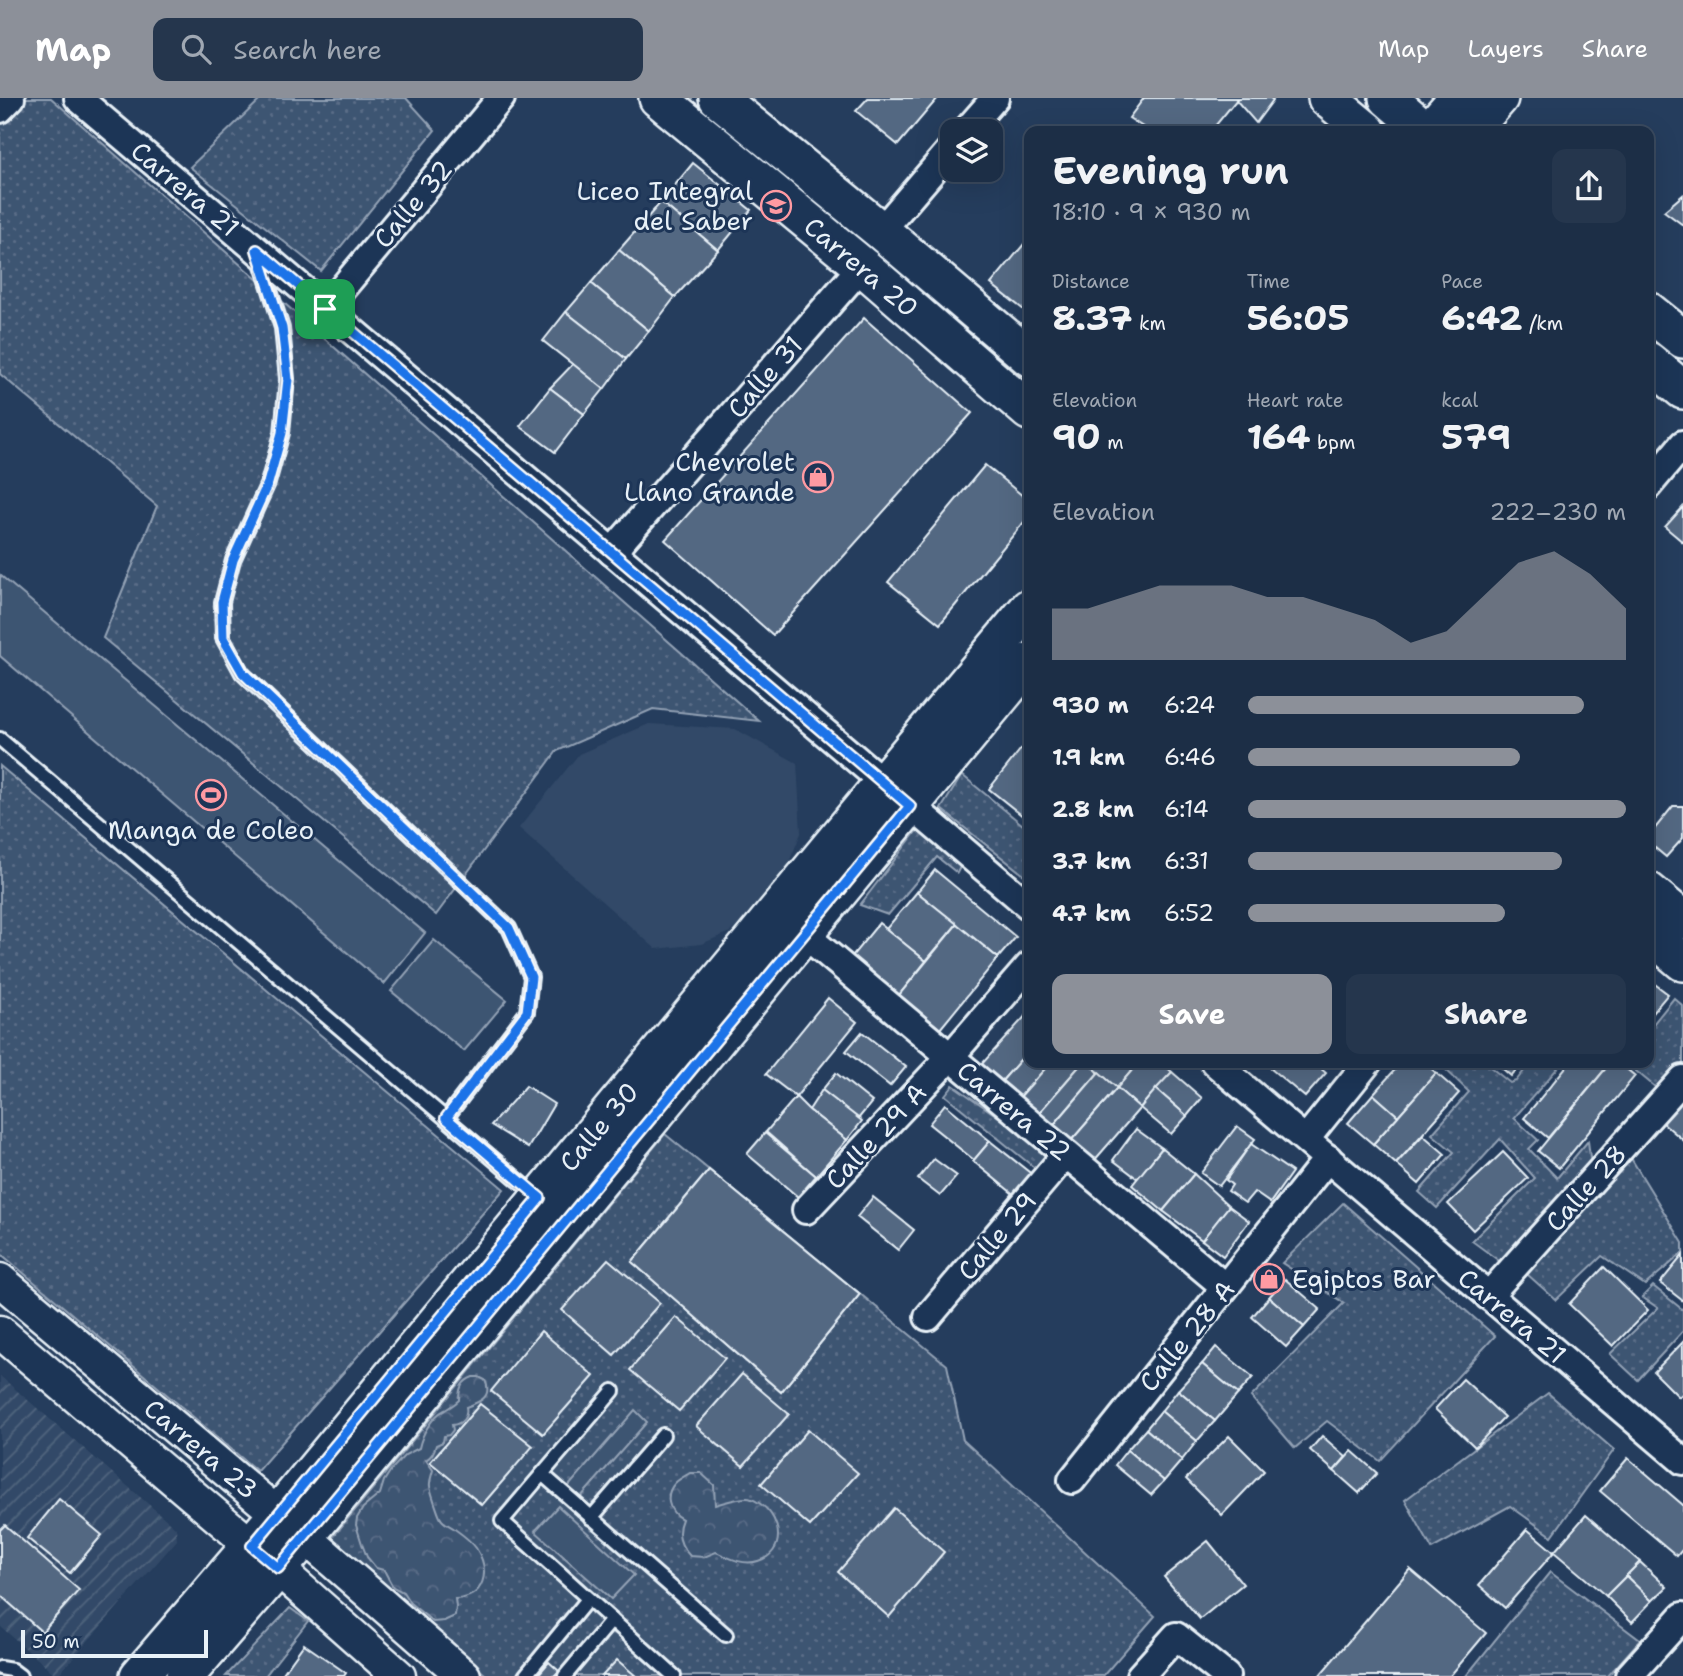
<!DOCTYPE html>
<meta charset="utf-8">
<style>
body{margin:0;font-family:"Shantell Sans",sans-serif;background:#25364d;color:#f1f3f6;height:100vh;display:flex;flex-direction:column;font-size:26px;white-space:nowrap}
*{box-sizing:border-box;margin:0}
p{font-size:23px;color:#a0a8b3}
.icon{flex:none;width:38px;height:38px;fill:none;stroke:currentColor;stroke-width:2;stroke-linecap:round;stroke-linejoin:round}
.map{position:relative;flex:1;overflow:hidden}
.sheet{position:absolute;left:1024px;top:28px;width:630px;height:942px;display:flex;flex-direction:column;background:#1c2e46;border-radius:14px;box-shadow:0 7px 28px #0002,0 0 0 2px #3a4a5f}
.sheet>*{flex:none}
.fabs{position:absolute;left:940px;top:21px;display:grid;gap:14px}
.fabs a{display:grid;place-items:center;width:63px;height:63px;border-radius:14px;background:#1c2e46;box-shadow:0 7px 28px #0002,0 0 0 2px #3a4a5f;font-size:35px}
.scale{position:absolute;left:21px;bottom:18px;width:187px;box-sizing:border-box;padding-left:7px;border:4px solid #e8f1f8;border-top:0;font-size:19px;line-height:24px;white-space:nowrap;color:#e8f1f8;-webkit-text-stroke:5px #1d3557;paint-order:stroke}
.pin{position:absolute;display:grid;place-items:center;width:60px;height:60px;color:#fff;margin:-30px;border-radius:14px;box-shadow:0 4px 10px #0006}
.round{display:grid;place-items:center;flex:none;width:74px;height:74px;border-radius:14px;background:#25364d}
.overview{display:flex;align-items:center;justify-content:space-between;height:119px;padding:0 28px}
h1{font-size:38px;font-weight:700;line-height:52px}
.figures{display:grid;grid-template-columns:repeat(3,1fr);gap:10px;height:119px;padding:7px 28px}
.figures div{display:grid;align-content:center}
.figures b{font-size:35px;font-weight:700}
.figures small{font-size:19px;font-weight:400}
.figures p{font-size:19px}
.chart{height:196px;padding:14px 28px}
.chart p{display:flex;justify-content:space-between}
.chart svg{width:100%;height:126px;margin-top:7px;fill:#8c9099;opacity:.7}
.cta{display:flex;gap:14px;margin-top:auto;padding:14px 28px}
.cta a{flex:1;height:80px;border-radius:14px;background:#8c9099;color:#fff;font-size:28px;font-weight:700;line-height:80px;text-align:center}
.cta a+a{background:#25364d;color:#f1f3f6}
ul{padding:0 28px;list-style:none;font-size:23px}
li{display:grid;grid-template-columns:112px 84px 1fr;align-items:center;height:52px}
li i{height:18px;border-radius:9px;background:#8c9099}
header{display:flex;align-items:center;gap:42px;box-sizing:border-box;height:98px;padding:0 35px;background:#8c9099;color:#fff}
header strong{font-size:33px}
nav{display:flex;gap:38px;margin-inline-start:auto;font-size:24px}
.search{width:490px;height:63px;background:#25364d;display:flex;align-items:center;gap:18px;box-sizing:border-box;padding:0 24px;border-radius:14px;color:#a0a8b3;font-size:26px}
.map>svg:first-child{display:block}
</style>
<header>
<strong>Map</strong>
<div class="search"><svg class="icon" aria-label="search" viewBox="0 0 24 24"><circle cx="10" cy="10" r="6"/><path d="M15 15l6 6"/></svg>Search here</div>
<nav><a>Map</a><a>Layers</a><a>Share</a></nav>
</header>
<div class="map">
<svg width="1683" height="1578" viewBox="0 0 1683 1578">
<defs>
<pattern id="industrial-furrows" width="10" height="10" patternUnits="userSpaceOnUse" patternTransform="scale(1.75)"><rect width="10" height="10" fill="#334a68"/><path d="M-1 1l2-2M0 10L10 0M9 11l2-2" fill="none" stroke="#51657e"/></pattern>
<pattern id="grass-dots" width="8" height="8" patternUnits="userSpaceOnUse" patternTransform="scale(1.75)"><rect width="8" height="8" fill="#3e5472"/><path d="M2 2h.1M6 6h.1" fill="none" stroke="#5a6d87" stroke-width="1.8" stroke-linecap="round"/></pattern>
<pattern id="forest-crowns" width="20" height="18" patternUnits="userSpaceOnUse" patternTransform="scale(1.75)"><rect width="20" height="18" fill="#3e5472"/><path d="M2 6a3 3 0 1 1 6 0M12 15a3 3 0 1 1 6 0" fill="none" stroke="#5a6d87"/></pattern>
</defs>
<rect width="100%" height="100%" fill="#253d5d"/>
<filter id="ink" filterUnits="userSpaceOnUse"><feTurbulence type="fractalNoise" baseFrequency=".0143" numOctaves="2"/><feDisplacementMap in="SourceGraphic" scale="14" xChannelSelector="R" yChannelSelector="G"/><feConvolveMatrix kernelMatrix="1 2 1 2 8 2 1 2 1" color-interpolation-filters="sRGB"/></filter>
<g filter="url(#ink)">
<path fill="#334a68" d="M649 626 735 631 797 665 801 735 778 791 730 834 701 846 656 851 519 730 579 656Z"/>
<path fill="url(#industrial-furrows)" d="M0 1278 176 1430 177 1442 57 1578 0 1528Z"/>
<g fill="url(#grass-dots)" stroke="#93a2b5" stroke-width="2">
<path d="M26 0H51L759 623 653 611 557 653 436 817 103 540 157 408 0 276V26Z"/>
<path d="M262 0H406L435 32 321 173 190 69Z"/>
<path d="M0 668 504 1091 257 1373 0 1155Z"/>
<path d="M962 677 1029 732V781L941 711Z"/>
<path d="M922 726 964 761 957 775 937 759 888 817 860 807Z"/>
<path d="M1674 900 1683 908V966L1660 993 1625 964H1648L1649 931Z"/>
<path d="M1438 964H1484L1510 985 1516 983 1531 964H1563L1514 1020 1538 1042 1529 1051 1557 1080 1588 1043 1592 1076 1510 1171 1472 1143 1535 1080 1500 1041 1437 1110 1419 1094 1454 1054 1432 1036 1469 994Z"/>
<path d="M953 987 1057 1060 1042 1076 945 997Z"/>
<path d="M665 1036 947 1267 963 1342 1155 1518 1103 1578H487L332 1440Z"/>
<path d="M1629 1057 1683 1145V1155L1645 1187 1602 1158 1556 1202 1518 1168Z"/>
<path d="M1343 1105 1495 1238 1380 1363 1327 1323 1295 1350 1251 1299 1344 1205 1282 1165Z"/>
<path d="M1653 1188 1683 1212V1233L1638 1282 1610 1256 1658 1210 1642 1199Z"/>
<path d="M1548 1295 1614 1352 1552 1438 1510 1408 1432 1451 1405 1402Z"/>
<path d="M1550 1474 1640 1542 1608 1578H1466Z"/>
<path d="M290 1510 308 1523 265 1578H226Z"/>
</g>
<g fill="url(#forest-crowns)" stroke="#93a2b5" stroke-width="2">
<path d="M473 1279H479L485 1282C493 1299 480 1304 466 1309 468 1319 462 1326 452 1327L453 1332 449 1337 444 1338 443 1344 436 1347C434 1354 432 1358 426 1362L433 1372C432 1377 429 1383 430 1388 430 1391 438 1415 440 1419 443 1426 450 1427 456 1432 463 1437 471 1443 476 1450 491 1473 485 1500 455 1501L456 1509 455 1518 444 1523 433 1524 410 1505 403 1494 393 1489 384 1472 376 1470 367 1459 362 1446 356 1427 357 1420 363 1410 380 1396 384 1383 391 1372 405 1357 419 1350C422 1336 432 1318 445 1312 451 1308 454 1307 459 1302 459 1290 462 1283 473 1279Z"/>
<path d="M690 1375H701L714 1387 715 1407C726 1404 736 1400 747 1400 753 1400 757 1404 762 1407 782 1422 786 1455 758 1463 744 1468 729 1460 716 1454L704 1459 690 1458C680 1448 676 1435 682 1421 668 1414 664 1397 675 1385 679 1381 685 1378 690 1375Z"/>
</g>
<g fill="#3e5472" stroke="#93a2b5" stroke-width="2">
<path d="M0 477 425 835 384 886 0 558Z"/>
<path d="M434 842 507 902 464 953 391 893Z"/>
<path d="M635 1312 647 1324 580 1400 568 1389Z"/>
<path d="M558 1408 634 1477 611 1501 535 1433Z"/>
</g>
<g fill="#536782" stroke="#e8f1f8" stroke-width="2">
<path d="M868 0H938L898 47 856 13Z"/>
<path d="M1144 0H1238L1211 33H1149L1129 20Z"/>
<path d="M1238 0H1270L1273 2 1256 25 1236 2Z"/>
<path d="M693 65 751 112 718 152 661 104Z"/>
<path d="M1683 97V127L1664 113Z"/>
<path d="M661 104 718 152 675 199 619 152Z"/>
<path d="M1029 140V216L991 186Z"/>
<path d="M619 152 675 199 649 233 591 185Z"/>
<path d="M591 185 649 233 626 261 566 214Z"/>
<path d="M566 214 626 261 604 291 543 243Z"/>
<path d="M864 220 972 315 773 537 665 442Z"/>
<path d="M573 266 604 291 584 316 550 290Z"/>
<path d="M550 290 584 316 555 354 520 328Z"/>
<path d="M985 367 1029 403V418L940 526 888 484Z"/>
<path d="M1683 409V444L1665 429Z"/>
<path d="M1021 651 1029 657V723L989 691Z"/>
<path d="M1673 708H1683V740L1666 759 1648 744V739Z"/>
<path d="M935 772 1016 839 998 860 917 794Z"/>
<path d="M917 794 957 826 926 863 886 831Z"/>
<path d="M879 825 926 863 899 897 852 858Z"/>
<path d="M957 826 998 860 940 931 899 897Z"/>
<path d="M1648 881 1668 896 1648 920Z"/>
<path d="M828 900 857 924 796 999 766 976Z"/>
<path d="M1029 914V952L1001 984 980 968Z"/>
<path d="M862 934 906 969 890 988 846 953Z"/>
<path d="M1029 952V964H1051L1019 1000 1001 984Z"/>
<path d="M1051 964H1083L1038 1016 1019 1000Z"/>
<path d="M1083 964H1087L1099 974 1052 1029 1038 1016Z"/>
<path d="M1087 964H1139L1117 990Z"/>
<path d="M1139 964H1161L1172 974 1140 1010 1117 990Z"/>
<path d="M1277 964H1313L1326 975 1305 999 1271 971Z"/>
<path d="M1402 964H1424L1436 975 1398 1018 1373 996Z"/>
<path d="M1495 964H1523L1511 978Z"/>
<path d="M1570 964H1611L1548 1040 1524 1020Z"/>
<path d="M1611 964H1618L1635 978 1559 1070 1538 1053Z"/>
<path d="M1099 974 1117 990 1070 1044 1052 1029Z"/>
<path d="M1172 974 1202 1000 1187 1018 1156 991Z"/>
<path d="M836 975 872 1004 858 1021 822 992Z"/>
<path d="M1436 975 1459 995 1396 1066 1373 1046Z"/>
<path d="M526 988 554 1006 528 1050 491 1027Z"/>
<path d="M1117 990 1140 1010 1093 1064 1070 1044Z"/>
<path d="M1156 991 1187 1018 1171 1036 1140 1010Z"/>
<path d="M822 992 862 1023 847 1042 809 1012Z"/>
<path d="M1373 996 1398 1018 1373 1046 1348 1025Z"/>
<path d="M796 999 809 1012 847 1042 816 1078 766 1034Z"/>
<path d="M1683 1001V1042L1662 1024Z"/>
<path d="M945 1006 990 1043 974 1062 929 1026Z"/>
<path d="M1237 1028 1255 1041 1219 1088 1201 1075Z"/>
<path d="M1136 1031 1162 1050 1138 1081 1113 1062Z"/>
<path d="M765 1035 816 1078 798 1099 747 1056Z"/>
<path d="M1423 1037 1445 1056 1419 1086 1396 1066Z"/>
<path d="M990 1043 1039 1082 1022 1103 973 1063Z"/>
<path d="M1251 1046 1292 1074 1270 1105 1254 1094 1245 1105 1228 1093 1232 1087 1226 1082Z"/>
<path d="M1162 1050 1194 1076 1163 1113 1132 1087Z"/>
<path d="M1503 1054 1528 1080 1473 1132 1448 1106Z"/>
<path d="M934 1061 957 1078 940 1098 918 1081Z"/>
<path d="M709 1072 860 1196 781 1294 632 1164Z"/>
<path d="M709 1072 860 1196 781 1294 632 1164Z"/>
<path d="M1194 1076 1229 1108 1202 1142 1163 1113Z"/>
<path d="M873 1099 914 1132 898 1152 857 1119Z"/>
<path d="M1229 1108 1249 1123 1223 1158 1202 1142Z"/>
<path d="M1683 1157V1203L1660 1185Z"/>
<path d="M608 1161 660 1205 614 1257 562 1212Z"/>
<path d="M1604 1169 1648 1212 1613 1248 1569 1206Z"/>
<path d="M1285 1181 1320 1211 1304 1229 1269 1199Z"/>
<path d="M1269 1199 1304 1229 1286 1249 1252 1219Z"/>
<path d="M676 1219 725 1260 679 1313 630 1272Z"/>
<path d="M541 1233 594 1278 543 1336 491 1293Z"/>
<path d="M1683 1244V1295L1679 1299 1654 1274Z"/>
<path d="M1216 1249 1253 1279 1238 1296 1202 1266Z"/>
<path d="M1202 1266 1238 1296 1215 1323 1178 1292Z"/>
<path d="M742 1276 789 1316 743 1368 696 1328Z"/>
<path d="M1463 1281 1504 1319 1475 1349 1435 1311Z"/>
<path d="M1178 1292 1215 1323 1197 1343 1161 1313Z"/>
<path d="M480 1306 533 1348 482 1407 430 1364Z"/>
<path d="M1161 1313 1197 1343 1182 1362 1146 1331Z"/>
<path d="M1146 1331 1182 1362 1164 1383 1127 1352Z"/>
<path d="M808 1332 858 1375 810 1428 761 1386Z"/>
<path d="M1229 1338 1264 1373 1222 1417 1186 1381Z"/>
<path d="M1322 1338 1346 1359 1334 1373 1310 1352Z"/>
<path d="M1127 1352 1164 1383 1151 1397 1115 1367Z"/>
<path d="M1352 1353 1377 1375 1359 1395 1334 1373Z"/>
<path d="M1628 1360 1683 1407V1451L1677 1458 1600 1393Z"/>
<path d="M59 1401 102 1437 70 1475 27 1440Z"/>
<path d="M894 1410 944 1454 889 1519 838 1474Z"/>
<path d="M1586 1417 1640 1464 1606 1498 1554 1454Z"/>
<path d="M5 1427 79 1492 42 1534 0 1497V1432Z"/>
<path d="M1527 1431 1554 1454 1505 1510 1479 1487Z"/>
<path d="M1208 1443 1243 1486 1200 1521 1164 1479Z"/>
<path d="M1640 1464 1667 1489 1652 1503 1626 1478Z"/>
<path d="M1410 1471 1486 1535 1450 1578H1319Z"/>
<path d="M1626 1478 1652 1503 1632 1524 1606 1498Z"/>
<path d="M304 1546 346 1575 344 1578H281Z"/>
<path d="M617 1562 636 1578H602Z"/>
<path d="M549 1564 559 1573 554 1578H537Z"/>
</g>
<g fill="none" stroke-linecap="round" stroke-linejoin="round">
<g stroke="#e8f1f8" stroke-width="18">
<g id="service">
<path d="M260 161 282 230 287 281 282 335 268 385 233 462 222 504 223 540 242 575 509 830 531 879 527 914 446 1020"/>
<path d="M0 641 537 1098"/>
<path d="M542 1376 613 1293"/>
<path d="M591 1420 663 1337"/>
<path d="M612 1522 674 1578"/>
<path d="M0 1570 12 1572 20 1578"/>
<path d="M525 1578 588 1501"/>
<path d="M565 1578 612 1522 502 1423 542 1376 726 1537"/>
</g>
</g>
<g stroke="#e8f1f8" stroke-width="32">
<g id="minor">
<path d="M78 0 1029 808"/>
<path d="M0 11 11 0"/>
<path d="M966 33 995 0"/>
<path d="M881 133 952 50"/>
<path d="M325 211 501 0"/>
<path d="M1648 388 1683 346"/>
<path d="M612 454 862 168"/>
<path d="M804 836 1225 1189"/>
<path d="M1214 964 1683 1363"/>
<path d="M1306 1041 1368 964"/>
<path d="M806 1112 950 959 1029 868"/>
<path d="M1488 1198 1683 981"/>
<path d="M928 1219 1066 1056"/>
<path d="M1072 1382 1328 1060"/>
<path d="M1140 1578 1176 1538 1226 1578"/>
<path d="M1629 1578 1683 1518"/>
</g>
</g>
<g stroke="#e8f1f8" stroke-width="37">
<g id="tertiary">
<path d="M0 1182 305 1439 464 1578"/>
<path d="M0 1234 252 1448 399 1578"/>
</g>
</g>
<g stroke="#e8f1f8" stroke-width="42">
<g id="secondary">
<path d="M658 0 862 168 1029 313"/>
<path d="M718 0 881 133 1029 259"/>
<path d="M1327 0 1367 33"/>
<path d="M1388 0 1426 33"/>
<path d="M1429 33 1458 0"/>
<path d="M1470 33 1499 0"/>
<path d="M1648 213 1683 241"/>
<path d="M1648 263 1683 292"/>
<path d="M1648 793 1683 822"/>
<path d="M1648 834 1683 864"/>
<path d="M139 1578 278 1416 883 685 1029 510"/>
<path d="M185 1578 305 1439 1029 564"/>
</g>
</g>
<use href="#service" stroke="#1d3557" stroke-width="12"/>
<use href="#minor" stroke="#1d3557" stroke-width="26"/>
<use href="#tertiary" stroke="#1d3557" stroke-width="32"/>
<use href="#secondary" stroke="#1d3557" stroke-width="37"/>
</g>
</g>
<g fill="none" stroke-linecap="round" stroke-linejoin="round" filter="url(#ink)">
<g stroke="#fff" stroke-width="14">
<path id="route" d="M257 152 910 708 278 1470 252 1448 540 1100 446 1020 527 914 531 879 509 830 243 575 223 540 222 504 233 462 268 385 282 335 288 281 282 230Z"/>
</g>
<use href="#route" stroke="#1a73e8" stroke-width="9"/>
</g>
<defs>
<g id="school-ring" transform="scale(1.575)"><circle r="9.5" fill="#1d3557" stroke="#ff9aa2" stroke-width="1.5"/><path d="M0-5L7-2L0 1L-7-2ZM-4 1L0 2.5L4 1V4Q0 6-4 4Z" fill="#ff9aa2"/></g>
<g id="shop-ring" transform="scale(1.575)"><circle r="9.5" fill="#1d3557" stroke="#ff9aa2" stroke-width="1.5"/><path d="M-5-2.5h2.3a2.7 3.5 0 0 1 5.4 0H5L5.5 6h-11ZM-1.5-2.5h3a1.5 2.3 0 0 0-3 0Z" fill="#ff9aa2"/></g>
<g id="stadium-ring" transform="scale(1.575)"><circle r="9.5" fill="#1d3557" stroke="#ff9aa2" stroke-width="1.5"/><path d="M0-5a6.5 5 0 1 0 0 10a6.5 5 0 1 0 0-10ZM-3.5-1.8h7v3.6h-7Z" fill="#ff9aa2"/></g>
</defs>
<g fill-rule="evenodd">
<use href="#school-ring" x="776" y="108"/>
<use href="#shop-ring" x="818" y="379"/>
<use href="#stadium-ring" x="211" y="697"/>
<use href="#shop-ring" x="1269" y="1181"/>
</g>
<g text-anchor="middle" stroke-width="6" stroke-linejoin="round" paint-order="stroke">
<g font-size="26" fill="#e8f1f8" stroke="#1d3557">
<text transform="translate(185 91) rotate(40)" y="9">Carrera 21</text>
<text transform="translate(413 106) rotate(-50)" y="9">Calle 32</text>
<text transform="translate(861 169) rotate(40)" y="9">Carrera 20</text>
<text transform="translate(765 279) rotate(-49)" y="9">Calle 31</text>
<text transform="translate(1014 1013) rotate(40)" y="9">Carrera 22</text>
<text transform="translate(599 1029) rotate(-50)" y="9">Calle 30</text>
<text transform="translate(876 1038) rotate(-47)" y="9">Calle 29 A</text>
<text transform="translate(1586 1090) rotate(-48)" y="9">Calle 28</text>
<text transform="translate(997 1138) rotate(-50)" y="9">Calle 29</text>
<text transform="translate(1512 1218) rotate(40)" y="9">Carrera 21</text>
<text transform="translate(1187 1238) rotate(-51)" y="9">Calle 28 A</text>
<text transform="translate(201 1351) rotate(40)" y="9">Carrera 23</text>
</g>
<g font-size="26" fill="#e8f1f8" stroke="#1d3557" text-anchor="end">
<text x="753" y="102">Liceo Integral<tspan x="753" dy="30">del Saber</tspan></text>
<text x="795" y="373">Chevrolet<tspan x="795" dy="30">Llano Grande</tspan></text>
<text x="211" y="741" text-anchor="middle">Manga de Coleo</text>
<text x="1292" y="1190" text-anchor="start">Egiptos Bar</text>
</g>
</g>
</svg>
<div class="fabs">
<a><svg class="icon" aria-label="layers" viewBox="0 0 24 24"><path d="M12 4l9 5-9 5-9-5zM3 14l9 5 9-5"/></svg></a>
</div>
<div class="scale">50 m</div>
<div class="pin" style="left:325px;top:211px;background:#1e9e55"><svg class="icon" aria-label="arrive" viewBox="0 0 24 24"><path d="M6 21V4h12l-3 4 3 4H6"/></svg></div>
<section class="sheet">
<div class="overview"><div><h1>Evening run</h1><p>18:10 · 9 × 930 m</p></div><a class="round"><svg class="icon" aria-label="share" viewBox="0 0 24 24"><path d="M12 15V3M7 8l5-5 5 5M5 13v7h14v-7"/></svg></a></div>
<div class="figures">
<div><p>Distance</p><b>8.37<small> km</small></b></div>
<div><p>Time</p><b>56:05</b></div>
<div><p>Pace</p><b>6:42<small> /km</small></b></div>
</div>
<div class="figures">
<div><p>Elevation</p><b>90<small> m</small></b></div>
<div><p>Heart rate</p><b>164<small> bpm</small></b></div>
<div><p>kcal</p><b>579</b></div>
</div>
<div class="chart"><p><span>Elevation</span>222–230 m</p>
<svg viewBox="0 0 160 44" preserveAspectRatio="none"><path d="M0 44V26L10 26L20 22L30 18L40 18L50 18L60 22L70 22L80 26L90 30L100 38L110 34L120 22L130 10L140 6L150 14L160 26V44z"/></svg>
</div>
<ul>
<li><b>930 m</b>6:24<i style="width:89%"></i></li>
<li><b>1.9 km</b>6:46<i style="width:72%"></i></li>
<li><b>2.8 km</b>6:14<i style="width:100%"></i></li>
<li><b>3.7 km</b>6:31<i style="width:83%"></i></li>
<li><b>4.7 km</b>6:52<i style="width:68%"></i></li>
</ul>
<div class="cta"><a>Save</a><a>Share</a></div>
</section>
</div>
